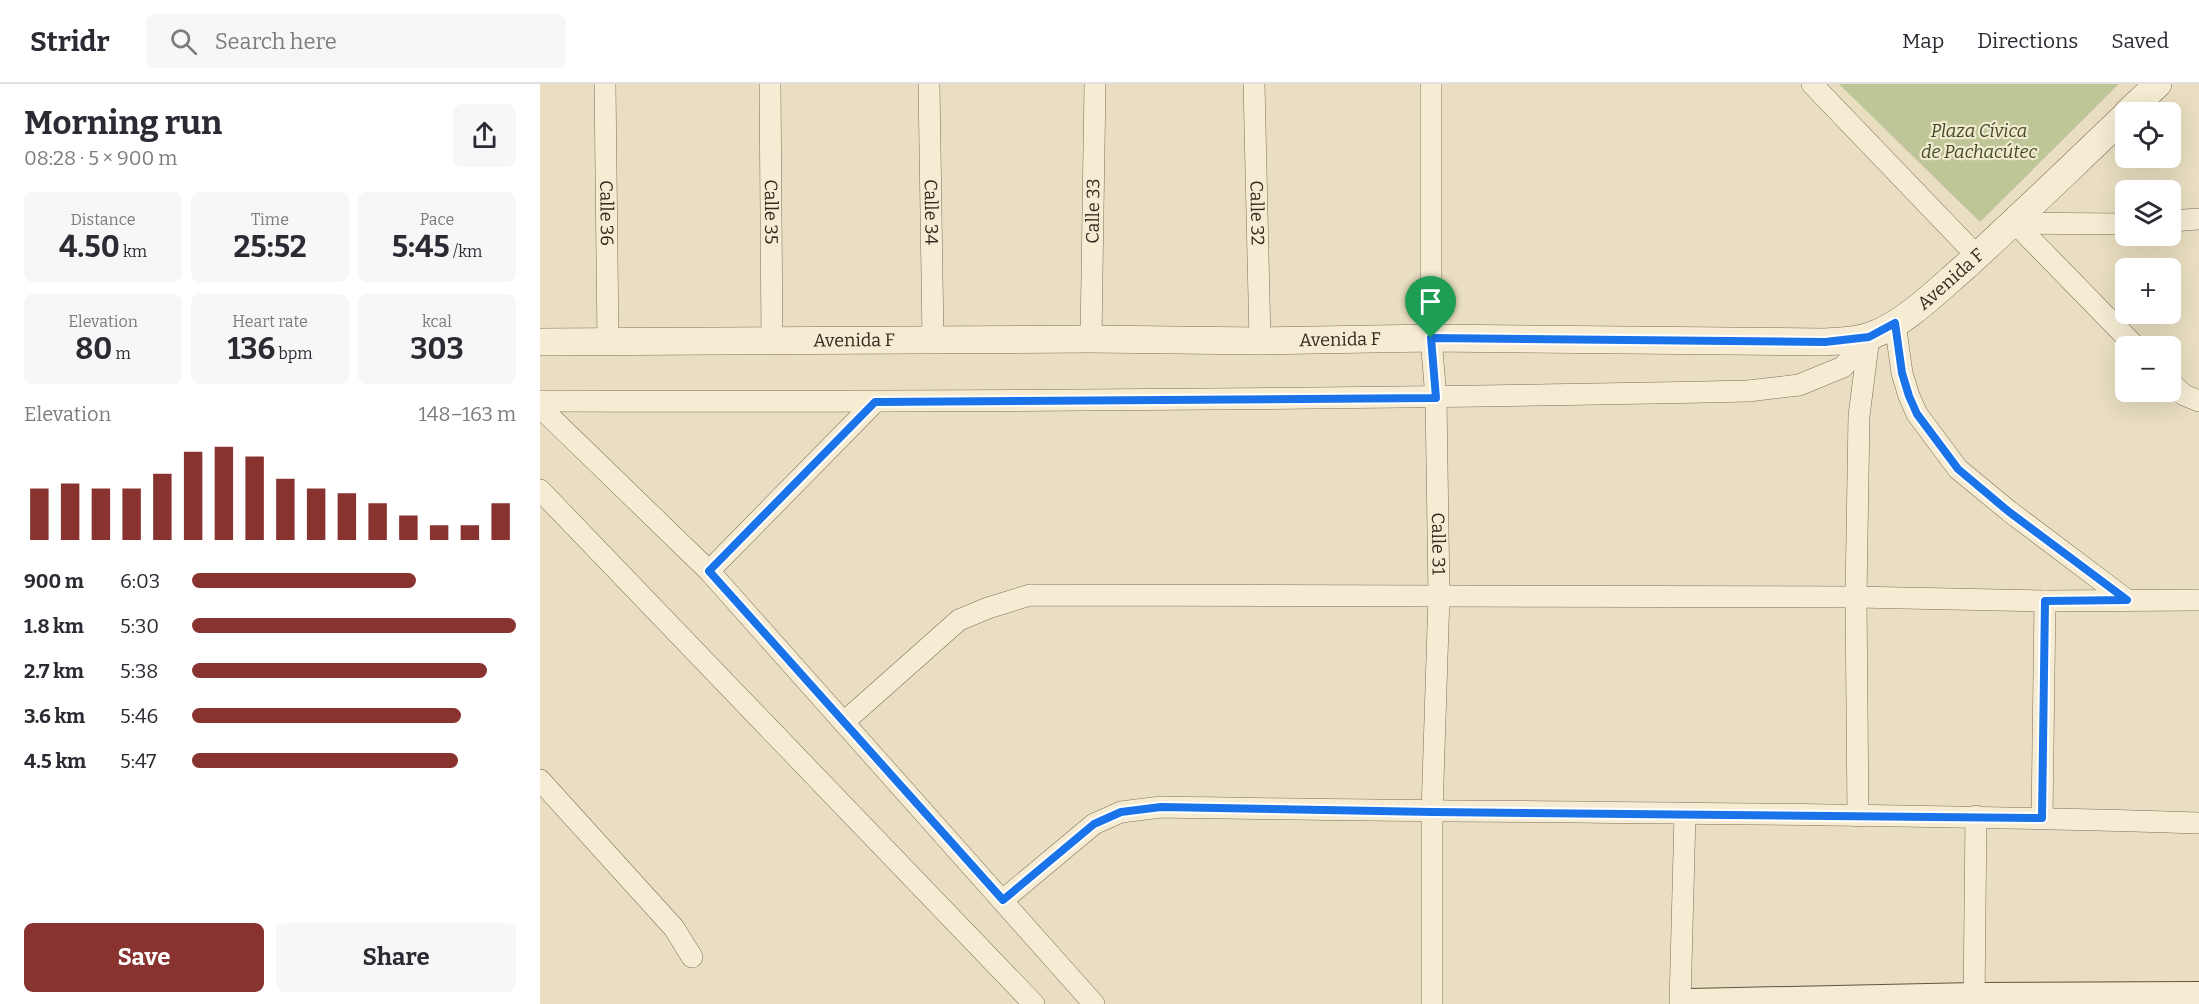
<!DOCTYPE html>
<meta charset="utf-8">
<style>
body{margin:0;font-family:Bitter,serif;background:#f7f7f7;color:#2b2b33;height:100vh;display:flex;flex-direction:column;font-size:22px;white-space:nowrap}
*{box-sizing:border-box;margin:0}
p{font-size:20px;color:#7c7c81}
.icon{flex:none;width:33px;height:33px;fill:none;stroke:currentColor;stroke-width:2;stroke-linecap:round;stroke-linejoin:round}
.map{position:relative;flex:1;overflow:hidden}
.drawer{display:flex;flex-direction:column;background:#fff;width:540px}
.drawer>*{flex:none}
.buttons{position:absolute;left:1575px;top:18px;display:grid;gap:12px}
.buttons a{display:grid;place-items:center;width:66px;height:66px;border-radius:9px;background:#fff;box-shadow:0 6px 24px #0002;font-size:30px}
.pin{position:absolute;display:grid;place-items:center;width:51px;height:51px;color:#fff;margin:-62px -26px;border-radius:50% 50% 50% 0;rotate:-45deg;box-shadow:0 0 6px #0007}
.pin .icon{rotate:45deg}
.round{display:grid;place-items:center;flex:none;width:63px;height:63px;border-radius:9px;background:#f7f7f7}
.headline{display:flex;align-items:center;justify-content:space-between;height:102px;padding:0 24px}
h1{font-size:33px;font-weight:700;line-height:45px}
.stats{display:grid;grid-template-columns:repeat(3,1fr);gap:9px;height:102px;padding:6px 24px}
.stats div{display:grid;align-content:center;border-radius:9px;background:#f7f7f7;text-align:center}
.stats b{font-size:30px;font-weight:700}
.stats small{font-size:16px;font-weight:400}
.stats p{font-size:16px}
.chart{height:168px;padding:12px 24px}
.chart p{display:flex;justify-content:space-between}
.chart svg{width:100%;height:108px;margin-top:6px;stroke:#893331;stroke-width:6}
.button{display:flex;gap:12px;margin-top:auto;padding:12px 24px}
.button a{flex:1;height:69px;border-radius:9px;background:#893331;color:#fff;font-size:24px;font-weight:700;line-height:69px;text-align:center}
.button a+a{background:#f7f7f7;color:#2b2b33}
ul{padding:0 24px;list-style:none;font-size:20px}
li{display:grid;grid-template-columns:96px 72px 1fr;align-items:center;height:45px}
li i{height:15px;border-radius:8px;background:#893331}
header{display:flex;align-items:center;gap:36px;box-sizing:border-box;height:84px;padding:0 30px;background:#fff;border-bottom:2px solid #e1e1e2}
header strong{font-size:28px}
nav{display:flex;gap:33px;margin-inline-start:auto;font-size:21px}
.search{width:420px;height:54px;background:#f7f7f7;display:flex;align-items:center;gap:15px;box-sizing:border-box;padding:0 21px;border-radius:9px;color:#7c7c81;font-size:22px}
main{display:flex;flex:1;min-height:0}
.map>svg:first-child{display:block}
</style>
<header>
<strong>Stridr</strong>
<div class="search"><svg class="icon" aria-label="search" viewBox="0 0 24 24"><circle cx="10" cy="10" r="6"/><path d="M15 15l6 6"/></svg>Search here</div>
<nav><a>Map</a><a>Directions</a><a>Saved</a></nav>
</header>
<main>
<section class="drawer">
<div class="headline"><div><h1>Morning run</h1><p>08:28 · 5 × 900 m</p></div><a class="round"><svg class="icon" aria-label="share" viewBox="0 0 24 24"><path d="M12 15V3M7 8l5-5 5 5M5 13v7h14v-7"/></svg></a></div>
<div class="stats">
<div><p>Distance</p><b>4.50<small> km</small></b></div>
<div><p>Time</p><b>25:52</b></div>
<div><p>Pace</p><b>5:45<small> /km</small></b></div>
</div>
<div class="stats">
<div><p>Elevation</p><b>80<small> m</small></b></div>
<div><p>Heart rate</p><b>136<small> bpm</small></b></div>
<div><p>kcal</p><b>303</b></div>
</div>
<div class="chart"><p><span>Elevation</span>148–163 m</p>
<svg viewBox="0 0 160 44" preserveAspectRatio="none"><path d="M5 44V23M15 44V21M25 44V23M35 44V23M45 44V17M55 44V8M65 44V6M75 44V10M85 44V19M95 44V23M105 44V25M115 44V29M125 44V34M135 44V38M145 44V38M155 44V29"/></svg>
</div>
<ul>
<li><b>900 m</b>6:03<i style="width:69%"></i></li>
<li><b>1.8 km</b>5:30<i style="width:100%"></i></li>
<li><b>2.7 km</b>5:38<i style="width:91%"></i></li>
<li><b>3.6 km</b>5:46<i style="width:83%"></i></li>
<li><b>4.5 km</b>5:47<i style="width:82%"></i></li>
</ul>
<div class="button"><a>Save</a><a>Share</a></div>
</section>
<div class="map">
<svg width="1659" height="920" viewBox="0 0 1659 920">
<rect width="100%" height="100%" fill="#e9dec1"/>
<path fill="#bec597" d="M1299 0H1579L1440 138Z"/>
<g fill="none" stroke-linecap="round" stroke-linejoin="round">
<g stroke="#80705b" stroke-width="22">
<g id="minor">
<path id="s1" d="M65 0 68 258"/>
<path id="s2" d="M230 0 232 256"/>
<path id="s3" d="M389 0 393 255"/>
<path id="s4" d="M714 0 720 257"/>
<path id="s5" d="M891 0V254L896 314 899 512 892 728V920"/>
<path d="M1272 0 1437 172"/>
<path d="M1630 137 1659 135"/>
<path d="M1475 139 1595 262"/>
<path d="M1475 139 1586 140"/>
<path d="M1355 239 1362 289 1369 312 1377 330 1418 385 1469 427 1587 516"/>
<path id="s6" d="M551 255 555 0"/>
<path d="M1630 298 1644 311 1659 317"/>
<path d="M0 317C403 318 805 316 1208 307L1259 301 1303 283 1329 253"/>
<path d="M0 323 169 487 554 920"/>
<path d="M0 406 494 920"/>
<path d="M169 487 335 318"/>
<path d="M304 638 419 536 448 524 490 511 1316 513 1505 517 1659 516"/>
<path d="M0 696 134 844 152 873"/>
<path d="M1318 732 1316 513 1319 332 1329 253"/>
<path d="M1502 734 1505 517"/>
<path d="M463 816 554 740 581 728 621 723C967 729 1313 728 1659 739"/>
<path d="M1140 920 1145 730"/>
<path d="M1434 920 1436 732"/>
</g>
</g>
<g stroke="#80705b" stroke-width="28">
<g id="tertiary">
<path d="M1588 28 1618 0"/>
<path id="s7" d="M0 258 551 255 720 257 891 254 1285 258C1299 257 1316 257 1330 252 1365 240 1398 206 1426 182 1480 133 1532 82 1586 31"/>
</g>
</g>
<g stroke="#62513e" stroke-width="32">
<path id="secondary" d="M1150 920 1434 914 1659 913"/>
</g>
<use href="#minor" stroke="#f5ecd3" stroke-width="21"/>
<use href="#tertiary" stroke="#f5ecd3" stroke-width="27"/>
<use href="#secondary" stroke="#f5ecd3" stroke-width="30"/>
</g>
<g fill="none" stroke-linecap="round" stroke-linejoin="round">
<g stroke="#fff" stroke-width="12">
<path id="route" d="M1355 239 1362 289 1369 312 1377 330 1418 385 1468 427 1587 516 1505 517 1502 734 892 728 621 723 581 728 554 740 463 816 169 487 335 318 896 314 891 254 1285 258 1329 253Z"/>
</g>
<use href="#route" stroke="#1a73e8" stroke-width="8"/>
</g>
<g text-anchor="middle" stroke-width="4.5" stroke-linejoin="round" paint-order="stroke">
<g font-size="18" font-style="italic" fill="#414c26" stroke="#f1e9d0">
<text x="1439" y="53">Plaza Cívica<tspan x="1439" dy="21">de Pachacútec</tspan></text>
</g>
<g font-size="18" fill="#32281d" stroke="#f1e9d0">
<text dy="6" stroke="none"><textPath href="#s3" startOffset="128">Calle 34</textPath></text>
<text dy="6" stroke="none"><textPath href="#s6" startOffset="128">Calle 33</textPath></text>
<text dy="6" stroke="none"><textPath href="#s2" startOffset="128">Calle 35</textPath></text>
<text dy="6" stroke="none"><textPath href="#s1" startOffset="129">Calle 36</textPath></text>
<text dy="6" stroke="none"><textPath href="#s4" startOffset="129">Calle 32</textPath></text>
<text dy="6" stroke="none"><textPath href="#s7" startOffset="1430">Avenida F</textPath></text>
<text dy="6" stroke="none"><textPath href="#s7" startOffset="314">Avenida F</textPath></text>
<text dy="6" stroke="none"><textPath href="#s7" startOffset="800">Avenida F</textPath></text>
<text dy="6" stroke="none"><textPath href="#s5" startOffset="460">Calle 31</textPath></text>
</g>
</g>
</svg>
<div class="buttons">
<a><svg class="icon" aria-label="locate" viewBox="0 0 24 24"><circle cx="12" cy="12" r="6"/><path d="M12 2v4M12 18v4M2 12h4M18 12h4"/></svg></a>
<a><svg class="icon" aria-label="layers" viewBox="0 0 24 24"><path d="M12 4l9 5-9 5-9-5zM3 14l9 5 9-5"/></svg></a>
<a>+</a>
<a>−</a>
</div>
<div class="pin" style="left:891px;top:254px;background:#1e9e55"><svg class="icon" aria-label="arrive" viewBox="0 0 24 24"><path d="M6 21V4h12l-3 4 3 4H6"/></svg></div>
</div>
</main>
